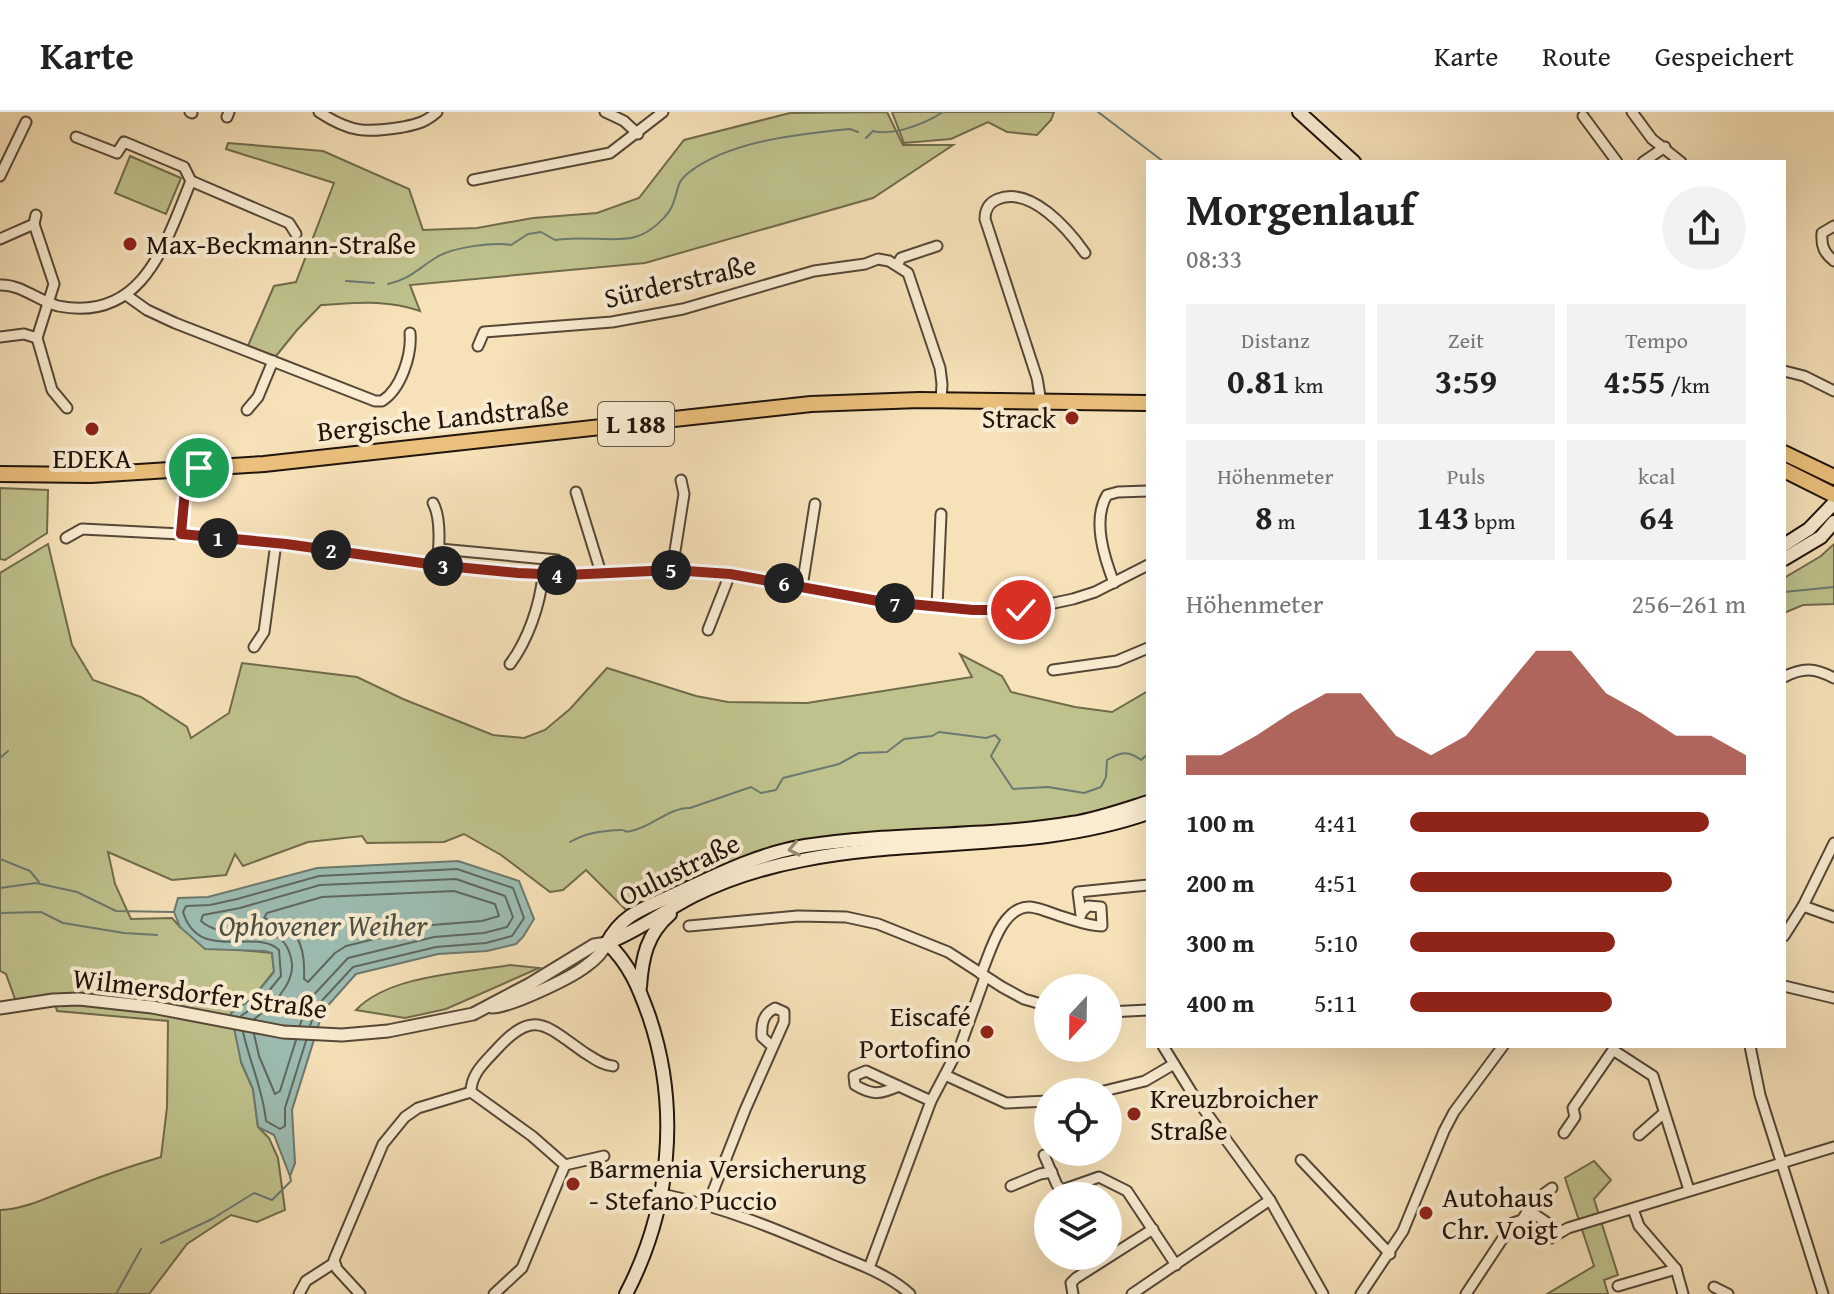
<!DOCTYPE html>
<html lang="de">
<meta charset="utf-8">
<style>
body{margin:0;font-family:"Gentium Book Plus",serif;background:#f2f2f2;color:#222;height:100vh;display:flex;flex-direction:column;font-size:30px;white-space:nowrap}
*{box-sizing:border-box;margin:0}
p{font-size:26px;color:#767676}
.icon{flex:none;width:44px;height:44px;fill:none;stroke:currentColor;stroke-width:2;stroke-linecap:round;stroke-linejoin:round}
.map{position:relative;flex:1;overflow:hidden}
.drawer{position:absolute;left:1146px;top:48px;width:640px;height:888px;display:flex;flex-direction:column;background:#fff;border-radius:0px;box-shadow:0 8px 32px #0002}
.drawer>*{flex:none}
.needle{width:52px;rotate:202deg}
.buttons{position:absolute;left:1034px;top:862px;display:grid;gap:16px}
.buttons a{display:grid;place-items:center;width:88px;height:88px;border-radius:50%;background:#fff;box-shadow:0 8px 32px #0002;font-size:40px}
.pin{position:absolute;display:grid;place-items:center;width:68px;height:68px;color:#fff;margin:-34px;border:4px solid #fff;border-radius:50%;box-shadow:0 2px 8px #0007}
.km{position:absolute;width:40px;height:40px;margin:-20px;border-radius:50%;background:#222;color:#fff;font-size:22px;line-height:40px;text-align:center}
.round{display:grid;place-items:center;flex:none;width:84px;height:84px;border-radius:42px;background:#f2f2f2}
.headline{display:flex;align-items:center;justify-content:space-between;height:136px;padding:0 40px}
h1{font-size:44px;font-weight:600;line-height:60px}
.metrics{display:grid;grid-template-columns:repeat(3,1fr);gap:12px;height:136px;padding:8px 40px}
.metrics div{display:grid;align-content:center;border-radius:0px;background:#f2f2f2;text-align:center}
.metrics b{font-size:34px;font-weight:600}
.metrics small{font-size:22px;font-weight:400}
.metrics p{font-size:22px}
.chart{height:224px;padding:16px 40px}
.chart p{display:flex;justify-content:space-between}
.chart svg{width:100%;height:144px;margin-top:8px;fill:#8f2418;opacity:.7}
ul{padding:0 40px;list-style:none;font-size:26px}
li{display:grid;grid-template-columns:128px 96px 1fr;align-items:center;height:60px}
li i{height:20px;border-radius:10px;background:#8f2418}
header{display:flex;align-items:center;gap:48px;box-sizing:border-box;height:112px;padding:0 40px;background:#fff;border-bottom:2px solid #e0e0e0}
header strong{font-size:38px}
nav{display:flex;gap:44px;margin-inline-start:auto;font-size:28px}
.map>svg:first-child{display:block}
</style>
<header>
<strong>Karte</strong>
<nav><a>Karte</a><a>Route</a><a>Gespeichert</a></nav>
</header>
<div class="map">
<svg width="1834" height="1182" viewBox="0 0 1834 1182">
<rect width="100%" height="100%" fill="#f6e1b8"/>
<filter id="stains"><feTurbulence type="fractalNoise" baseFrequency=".0025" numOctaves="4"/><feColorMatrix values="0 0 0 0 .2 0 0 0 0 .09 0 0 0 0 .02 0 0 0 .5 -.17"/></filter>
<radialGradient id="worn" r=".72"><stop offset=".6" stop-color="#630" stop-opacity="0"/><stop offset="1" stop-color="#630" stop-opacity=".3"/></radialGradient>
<g fill="#bfc28d" stroke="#706b4c" stroke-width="2">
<path d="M887 0 903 33H953L873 86 645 151 410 173 420 199C385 187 357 191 321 193L297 218 276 244 247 236 274 174 296 170 334 71 226 37 228 31 323 39 409 77 423 118 477 116 533 106 597 101 639 86 684 28 790 1Z"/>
<path d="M892 0H1054L1051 8 1037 23 1007 20 988 10 951 27 904 31Z"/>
<path d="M130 44 181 66 166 102 115 81Z"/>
<path d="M0 376 48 378 47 421 5 448 0 447Z"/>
<path d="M48 432 72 533 93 568 141 585 187 615 191 626 229 601 242 551 357 565 403 587 493 623 524 626 545 618 570 597 607 556 696 584 728 590 807 591 972 565 960 542 1002 564 1011 580 1075 595 1112 600 1148 579V686L1087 703 1024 713 794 731C731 745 684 768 628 800L586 758 563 778 550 780 501 743 464 722 444 730 367 731 362 724 308 730 243 754 235 742 226 763 172 768 108 740 115 772 131 807 172 806 180 815 241 838 272 841 274 859 252 887 241 950 253 977 258 1015 269 1026 278 1046 285 1098 257 1110 231 1103 187 1132 149 1182H0V1098C26 1097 48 1085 72 1076 101 1064 131 1054 161 1045L167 995 168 909 57 899 53 885 15 887 6 862 0 859V461Z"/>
<path d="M1834 432V492L1803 493 1784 501V466L1821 444Z"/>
<path d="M510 853 539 856 446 897 405 906 356 898C389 863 464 861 510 853Z"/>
<path d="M1594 1049 1611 1068 1594 1087 1618 1163 1604 1168 1608 1182H1547L1594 1154 1565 1066Z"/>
</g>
<path fill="#9dbdb2" stroke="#6b7970" stroke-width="2" d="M458 749 519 769 534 807 523 825 516 832 487 839 438 842 356 862 323 899 292 998 295 1051 290 1064 274 1023 258 1015 253 977 241 950 231 901 252 887 274 860 272 841 265 839 205 837 180 815 174 800 178 786 208 785 317 756Z"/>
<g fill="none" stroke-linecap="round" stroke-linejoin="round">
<g stroke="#5e685f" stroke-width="2">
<path d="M454 779 495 792 499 804 482 809 432 813 346 834 335 841 308 870 304 867C305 848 303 822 283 813 276 810 270 809 264 806L267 801 322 785Z"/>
<path d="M241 904 258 892 281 864 279 838C256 815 199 852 183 800L186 794 210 793 237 787 319 764 457 757 513 776 524 806 512 824 486 831 436 835 353 855 317 894 310 914"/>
<path d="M254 907C270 896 294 873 292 852 285 797 231 836 201 809L203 803 240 796 320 773 456 767 505 784 513 805 507 815 484 821 434 825 348 846 309 888 300 913"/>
<path d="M243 920C250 951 263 978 266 1009L280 1017 285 1014V996L306 929"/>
<path d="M254 922 259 944 275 982 280 979 296 928"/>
</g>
<g stroke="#6b7970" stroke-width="2">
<path d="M1098 0 1164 50"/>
<path d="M866 26 873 19C893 24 925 12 943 0"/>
<path d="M346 169 374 171"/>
<path d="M388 172C409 168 420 155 437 145 453 135 494 130 511 133L528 122 541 120 555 128C579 123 617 131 635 125 650 121 670 104 674 89 678 78 677 70 687 62 728 29 798 22 850 17L858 20"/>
<path d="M1784 480 1834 475"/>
<path d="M0 646 8 639"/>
<path d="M570 730C586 721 600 719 619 718 630 717 619 721 631 719 652 715 670 695 690 696L751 675 761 681 776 678 783 666 839 652 859 641 887 640 904 627 932 624 939 620 986 626 995 623 1000 628 991 644 1013 677 1048 675 1084 681 1101 675 1106 665 1107 648C1121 640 1128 638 1141 648L1148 642"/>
<path d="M0 747 30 759 39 770"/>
<path d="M0 776 36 771 77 780 116 799 173 800"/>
<path d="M0 801 41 800 63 811 124 821 157 823"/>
<path d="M161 1131 212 1107 254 1081 272 1088 291 1069 290 1064"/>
<path d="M116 1182 141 1137"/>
</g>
<g stroke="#564737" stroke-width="13">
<g id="minor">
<path d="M190 0 192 1"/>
<path d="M319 0C351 21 366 21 403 15 418 12 426 10 437 0"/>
<path d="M605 0 624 9 638 22"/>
<path d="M1632 0 1652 27 1681 50"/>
<path d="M1583 4 1617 50"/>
<path d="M227 5 229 0"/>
<path d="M76 25 117 41 124 30 184 55 191 69"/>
<path d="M1643 50 1665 35"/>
<path d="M0 64 26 10"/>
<path d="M473 68 610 41 663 0"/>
<path d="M191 69 289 111 296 122"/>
<path d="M36 103 34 112 54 172 37 226 52 278 67 296"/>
<path d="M1834 114 1822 121C1821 134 1824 141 1834 149"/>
<path d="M0 127 34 112"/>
<path d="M897 153 901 146 937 134"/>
<path d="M0 173C21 172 38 189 58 194 143 211 165 132 191 69"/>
<path d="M126 183 147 198 175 211 375 289H382C401 277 412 243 410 221"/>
<path d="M0 225 24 222 37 226"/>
<path d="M478 234 484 220 612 210 683 197 814 159 865 152 878 147 889 149 908 161 940 256 942 272 941 289"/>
<path d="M1784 259 1804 264 1834 279"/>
<path d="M1041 290 1037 266 985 107C985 98 988 91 998 87 1031 74 1068 117 1085 141"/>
<path d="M247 298 258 285 273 249"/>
<path d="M576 380 601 461"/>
<path d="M433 391C441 405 440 437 436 453"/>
<path d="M181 422 187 357"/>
<path d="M66 426 82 417 181 422 340 439 436 453 543 463 672 458 724 461 878 489 973 498H1021L1073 487 1095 480 1148 453"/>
<path d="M440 437 557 448 564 455 566 463"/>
<path d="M672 458 684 382 681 368"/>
<path d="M1114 471C1104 445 1092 408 1107 383L1118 380 1148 379"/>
<path d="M802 475 815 392"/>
<path d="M937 495 941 402"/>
<path d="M708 518 730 462"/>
<path d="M254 535 264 520 276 431"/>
<path d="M510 552C528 528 540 493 543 463"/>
<path d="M1053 558 1117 549 1148 536"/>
<path d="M1784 565C1803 555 1815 556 1834 566"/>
<path d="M1803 794 1834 805"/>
<path d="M1081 803 1078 780 1148 773"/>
<path d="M689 814 798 804 846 805 878 812 948 840 1002 875 1024 887 1048 894"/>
<path d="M1784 824 1803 794 1834 731"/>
<path d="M981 862C990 842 1001 794 1030 795 1040 796 1051 801 1060 804 1074 808 1088 814 1102 814L1101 795 1088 794 1081 801"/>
<path d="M1784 874 1834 886"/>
<path d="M1108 900 1148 898"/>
<path d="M1163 934 1192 981 1270 1088 1323 1182"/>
<path d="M1750 934 1760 983 1823 1182"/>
<path d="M945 963 1006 991 1048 989"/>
<path d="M899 974C881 982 873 984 855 973L854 964 866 959 931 989"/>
<path d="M471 980C471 962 484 951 496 938 534 896 545 913 585 941 595 947 602 953 613 954"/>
<path d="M1100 980 1145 969 1174 952"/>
<path d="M1564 1021 1575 1005 1573 996 1613 938 1653 964 1689 1078"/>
<path d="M1639 1023 1664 1001"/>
<path d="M1044 1043 1057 1073 1062 1078 1099 1065 1127 1079 1176 1153"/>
<path d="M1301 1048 1390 1142"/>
<path d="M565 1053 604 1044"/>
<path d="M1011 1074 1040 1062 1052 1060"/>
<path d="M662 1082C724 1095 781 1119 839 1144 864 1154 890 1164 910 1182"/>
<path d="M708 1092 745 998 784 910V900L775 896C763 902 761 912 762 925L772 934"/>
<path d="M1633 1097 1639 1114 1676 1157 1683 1182"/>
<path d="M1046 1098 1048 1097"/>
<path d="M1528 1098 1561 1120"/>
<path d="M1522 1108 1551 1126 1568 1116 1834 1035"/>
<path d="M869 1156 931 989 961 932 985 865"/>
<path d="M1618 1174 1676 1157"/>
<path d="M1714 1175 1728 1182"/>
<path d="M299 1182 306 1169 334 1151"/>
<path d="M360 1182 337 1157 334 1148 383 1032 405 1005 418 996 471 980 532 1024 565 1053 522 1156 494 1182"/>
<path d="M1073 1182 1071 1171 1076 1166 1153 1117"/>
<path d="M1132 1182 1270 1088"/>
<path d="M1361 1182 1403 1119 1444 1019 1454 1000 1503 934"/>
<path d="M1466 1182 1513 1111 1522 1108 1534 1089 1552 1076"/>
</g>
</g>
<g stroke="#564737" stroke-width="15">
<g id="tertiary">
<path d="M492 895C510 895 571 866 586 854 596 847 602 841 607 831"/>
<path d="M0 896 53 888 79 887 152 895 283 920 342 923 388 919 473 902 530 872 594 833 607 831"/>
</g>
</g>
<g stroke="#20140c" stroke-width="16">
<g id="secondary">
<path d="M1299 0 1354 50"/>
<path d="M1784 433 1809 417 1834 391"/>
<path d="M1784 447 1821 425 1834 410"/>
<path d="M607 831C622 803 642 797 669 785 713 765 756 742 805 734 893 720 984 726 1072 711 1098 707 1123 698 1148 690"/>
<path d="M607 831C638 819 664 799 693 784 727 767 766 755 803 748 918 725 1037 740 1148 701"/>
<path d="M607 831C629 851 639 876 649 904 680 995 671 1096 626 1182"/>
<path d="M640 875C642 845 647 822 670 802"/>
</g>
</g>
<g stroke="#20140c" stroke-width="18">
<g id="primary">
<path d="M1784 341 1834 365"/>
<path d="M1784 358 1834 383"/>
<path d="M0 362 91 363 264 352 811 292 919 288 1148 291"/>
</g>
</g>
<use href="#minor" stroke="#f9ecd1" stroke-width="9"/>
<use href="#tertiary" stroke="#f9ecd1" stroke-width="11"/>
<use href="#secondary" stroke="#f9ecd1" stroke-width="12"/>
<use href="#primary" stroke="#ebc07c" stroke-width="14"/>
</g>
<defs><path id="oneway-chevron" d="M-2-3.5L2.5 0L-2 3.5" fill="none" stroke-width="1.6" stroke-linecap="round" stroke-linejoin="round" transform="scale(2)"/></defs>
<use stroke="#978b78" href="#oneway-chevron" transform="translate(794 737) rotate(168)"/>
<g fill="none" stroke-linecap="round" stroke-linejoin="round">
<g stroke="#fff" stroke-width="16">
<path id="route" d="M199 356 187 357 181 422 286 432 436 453 518 461 566 463 672 458 730 462 878 489 973 498H1021"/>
</g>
<use href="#route" stroke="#8f2418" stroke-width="10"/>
</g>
<g fill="#8f2418" stroke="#f9ecd1" stroke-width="3">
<circle cx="130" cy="132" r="8"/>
<circle cx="1072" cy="306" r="8"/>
<circle cx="92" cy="317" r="8"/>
<circle cx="987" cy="920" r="8"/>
<circle cx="1134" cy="1002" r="8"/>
<circle cx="573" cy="1072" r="8"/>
<circle cx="1426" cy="1101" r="8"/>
</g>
<g text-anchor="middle" stroke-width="8" stroke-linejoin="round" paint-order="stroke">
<rect fill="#f9ecd1" stroke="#615547" stroke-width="2" x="598" y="290" width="76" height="44" rx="6"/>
<g font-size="26" font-weight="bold" fill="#20140c">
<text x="636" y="321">L 188</text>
</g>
<g font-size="28" fill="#20140c" stroke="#f9ecd1" text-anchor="start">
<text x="146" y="142">Max-Beckmann-Straße</text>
<text x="1056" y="316" text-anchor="end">Strack</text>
<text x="92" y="356" text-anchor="middle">EDEKA</text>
<text x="971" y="914" text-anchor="end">Eiscafé<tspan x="971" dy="32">Portofino</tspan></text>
<text x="1150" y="996">Kreuzbroicher<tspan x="1150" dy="32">Straße</tspan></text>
<text x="589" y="1066">Barmenia Versicherung<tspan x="589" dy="32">- Stefano Puccio</tspan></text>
<text x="1442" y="1095">Autohaus<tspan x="1442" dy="32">Chr. Voigt</tspan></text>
</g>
<g font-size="28" fill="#20140c" stroke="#f9ecd1">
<text transform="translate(680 169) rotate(-13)" y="10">Sürderstraße</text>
<text transform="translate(443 306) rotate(-6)" y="10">Bergische Landstraße</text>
<text transform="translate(679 757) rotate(-26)" y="10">Oulustraße</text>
<text transform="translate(200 881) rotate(7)" y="10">Wilmersdorfer Straße</text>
</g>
<g font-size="30" font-style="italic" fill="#4c4f46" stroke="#f9ecd1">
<text x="323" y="824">Ophovener Weiher</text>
</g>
</g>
<rect width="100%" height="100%" filter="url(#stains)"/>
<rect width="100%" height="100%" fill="url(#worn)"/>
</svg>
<div class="buttons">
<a><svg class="needle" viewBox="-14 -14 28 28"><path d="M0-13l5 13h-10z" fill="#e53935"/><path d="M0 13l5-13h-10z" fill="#767676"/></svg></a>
<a><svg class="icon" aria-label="locate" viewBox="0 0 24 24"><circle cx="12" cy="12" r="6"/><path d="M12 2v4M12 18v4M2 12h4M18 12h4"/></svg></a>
<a><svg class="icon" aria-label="layers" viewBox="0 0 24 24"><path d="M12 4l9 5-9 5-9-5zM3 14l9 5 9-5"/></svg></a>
</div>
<div class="pin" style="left:199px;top:356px;background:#1e9e55"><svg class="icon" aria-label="arrive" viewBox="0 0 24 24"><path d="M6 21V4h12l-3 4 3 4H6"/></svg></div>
<div class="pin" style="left:1021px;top:498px;background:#d93025"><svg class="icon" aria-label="check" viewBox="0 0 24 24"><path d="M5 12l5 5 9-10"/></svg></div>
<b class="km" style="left:218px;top:426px">1</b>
<b class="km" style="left:331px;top:438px">2</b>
<b class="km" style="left:443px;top:454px">3</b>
<b class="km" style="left:557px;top:463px">4</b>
<b class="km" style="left:671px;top:458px">5</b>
<b class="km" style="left:784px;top:471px">6</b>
<b class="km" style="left:895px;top:491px">7</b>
<section class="drawer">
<div class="headline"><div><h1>Morgenlauf</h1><p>08:33</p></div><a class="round"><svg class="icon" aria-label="share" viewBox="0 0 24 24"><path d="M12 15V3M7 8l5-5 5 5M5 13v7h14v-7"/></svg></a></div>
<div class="metrics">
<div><p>Distanz</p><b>0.81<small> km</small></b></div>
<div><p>Zeit</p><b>3:59</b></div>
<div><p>Tempo</p><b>4:55<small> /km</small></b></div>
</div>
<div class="metrics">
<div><p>Höhenmeter</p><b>8<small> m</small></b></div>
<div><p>Puls</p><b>143<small> bpm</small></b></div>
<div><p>kcal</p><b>64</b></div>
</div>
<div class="chart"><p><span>Höhenmeter</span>256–261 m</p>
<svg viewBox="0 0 160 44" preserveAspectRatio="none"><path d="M0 44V38L10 38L20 32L30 25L40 19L50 19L60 32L70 38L80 32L90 19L100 6L110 6L120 19L130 25L140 32L150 32L160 38V44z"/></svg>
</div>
<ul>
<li><b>100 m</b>4:41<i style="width:89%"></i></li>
<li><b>200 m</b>4:51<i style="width:78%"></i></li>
<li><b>300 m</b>5:10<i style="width:61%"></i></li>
<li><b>400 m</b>5:11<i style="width:60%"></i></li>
</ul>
</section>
</div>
